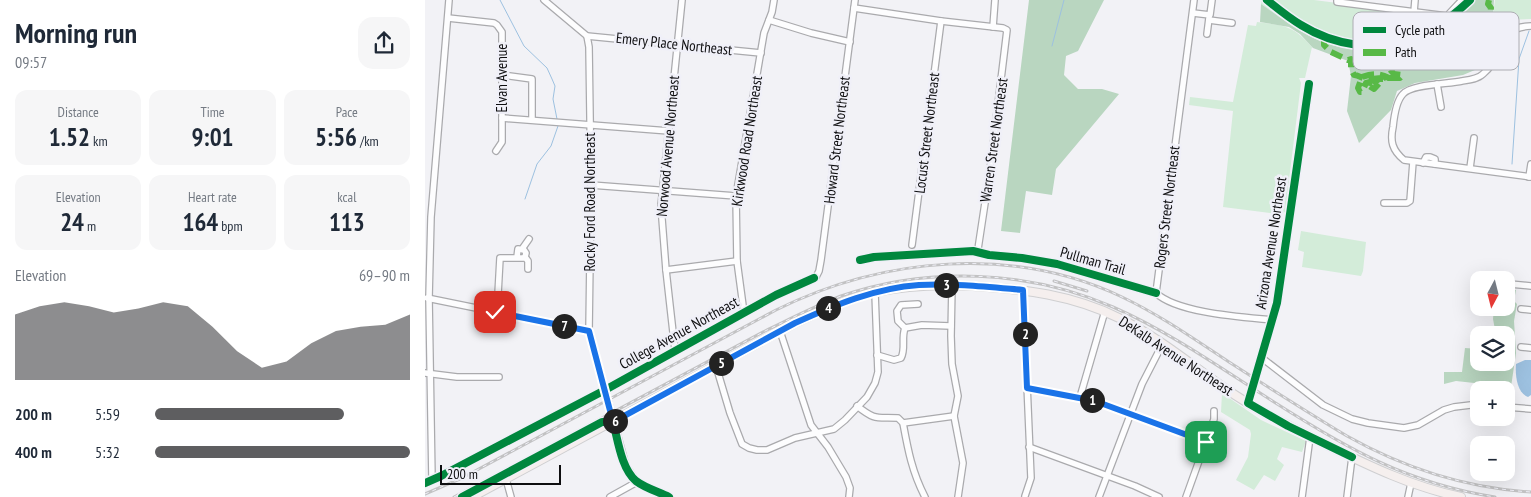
<!DOCTYPE html>
<meta charset="utf-8">
<style>
body{margin:0;font-family:"PT Sans Narrow",sans-serif;background:#f6f6f7;color:#1f2937;height:100vh;display:flex;flex-direction:column;font-size:19px;white-space:nowrap}
*{box-sizing:border-box;margin:0}
p{font-size:16px;color:#747a83}
.icon{flex:none;width:28px;height:28px;fill:none;stroke:currentColor;stroke-width:2;stroke-linecap:round;stroke-linejoin:round}
.map{position:relative;flex:1;overflow:hidden}
.side{display:flex;flex-direction:column;background:#fff;width:425px}
.side>*{flex:none}
.needle{width:32px;rotate:187deg}
.buttons{position:absolute;left:1045px;top:271px;display:grid;gap:10px}
.buttons a{display:grid;place-items:center;width:45px;height:45px;border-radius:10px;background:#fff;box-shadow:0 5px 20px #0002;font-size:25px}
.scale{position:absolute;left:15px;bottom:12px;width:121px;box-sizing:border-box;padding-left:5px;border:2px solid #0e0e10;border-top:0;font-size:14px;line-height:18px;white-space:nowrap;color:#0e0e10;-webkit-text-stroke:4px #f0f0f8;paint-order:stroke}
.pin{position:absolute;display:grid;place-items:center;width:42px;height:42px;color:#fff;margin:-21px;border-radius:10px;box-shadow:0 2px 8px #0006}
.km{position:absolute;width:25px;height:25px;margin:-12px;border-radius:50%;background:#222;color:#fff;font-size:14px;line-height:25px;text-align:center}
.round{display:grid;place-items:center;flex:none;width:52px;height:52px;border-radius:15px;background:#f6f6f7}
.head{display:flex;align-items:center;justify-content:space-between;height:85px;padding:0 15px}
h1{font-size:28px;font-weight:700;line-height:38px}
.figures{display:grid;grid-template-columns:repeat(3,1fr);gap:8px;height:85px;padding:5px 15px}
.figures div{display:grid;align-content:center;border-radius:12px;background:#f6f6f7;text-align:center}
.figures b{font-size:25px;font-weight:700}
.figures small{font-size:14px;font-weight:400}
.figures p{font-size:14px}
.chart{height:140px;padding:10px 15px}
.chart p{display:flex;justify-content:space-between}
.chart svg{width:100%;height:90px;margin-top:5px;fill:#5e5e60;opacity:.7}
ul{padding:0 15px;list-style:none;font-size:16px}
li{display:grid;grid-template-columns:80px 60px 1fr;align-items:center;height:38px}
li i{height:12px;border-radius:6px;background:#5e5e60}
main{display:flex;flex:1;min-height:0}
.map>svg:first-child{display:block}
</style>
<main>
<section class="side">
<div class="head"><div><h1>Morning run</h1><p>09:57</p></div><a class="round"><svg class="icon" aria-label="share" viewBox="0 0 24 24"><path d="M12 15V3M7 8l5-5 5 5M5 13v7h14v-7"/></svg></a></div>
<div class="figures">
<div><p>Distance</p><b>1.52<small> km</small></b></div>
<div><p>Time</p><b>9:01</b></div>
<div><p>Pace</p><b>5:56<small> /km</small></b></div>
</div>
<div class="figures">
<div><p>Elevation</p><b>24<small> m</small></b></div>
<div><p>Heart rate</p><b>164<small> bpm</small></b></div>
<div><p>kcal</p><b>113</b></div>
</div>
<div class="chart"><p><span>Elevation</span>69–90 m</p>
<svg viewBox="0 0 160 44" preserveAspectRatio="none"><path d="M0 44V12L10 8L20 6L30 8L40 11L50 9L60 6L70 8L80 18L90 30L100 38L110 35L120 26L130 20L140 18L150 17L160 12V44z"/></svg>
</div>
<ul>
<li><b>200 m</b>5:59<i style="width:74%"></i></li>
<li><b>400 m</b>5:32<i style="width:100%"></i></li>
</ul>
</section>
<div class="map">
<svg width="1106" height="497" viewBox="0 0 1106 497">
<rect width="100%" height="100%" fill="#f2f2f6"/>
<g fill="#d3ecd9">
<path d="M837 0H889L1030 18C995 50 938 59 894 40 873 31 855 17 836 4Z"/>
<path d="M1070 0H1106V19L1081 20 1068 15Z"/>
<path d="M832 22C861 26 867 25 887 47L880 78H874L876 83 860 212 854 214 798 207 808 111 764 105 765 97 808 102 823 25 831 26Z"/>
<path d="M876 231 941 242 938 271 936 276 877 267 879 252 873 250Z"/>
<path d="M797 393 836 420 881 441 877 452 857 447 852 459 859 465 850 481 839 475 829 490 811 480 823 457 826 434 825 430 796 412Z"/>
</g>
<g fill="#b9d6c0">
<path d="M604 0H679L653 51 641 56 639 75 653 89H677L694 94 631 169 627 195 601 191 595 233 576 231Z"/>
<path d="M1047 0H1069L1068 15 1092 25 1082 30 1057 67 1038 75 990 83 972 91 966 110 934 143 922 111 926 76 923 61 888 48 875 34 864 27 835 22 836 4C855 17 874 32 895 41 937 58 991 51 1026 22 1034 16 1040 7 1047 0Z"/>
<path d="M1081 288 1091 290 1089 301 1092 304 1089 321 1091 353 1086 387 1031 381 1019 384V372H1037L1040 348 1054 349V362H1081V335H1071L1068 319 1069 308H1081Z"/>
</g>
<path fill="#9dc1e0" d="M1100 360H1106V395L1103 397C1092 393 1090 375 1091 364Z"/>
<g fill="none" stroke-linecap="round" stroke-linejoin="round">
<g stroke="#9dc1e0" stroke-width="1">
<path d="M75 0 99 46 122 68 127 79 130 86 128 99 132 119"/>
<path d="M627 46 639 0"/>
<path d="M1087 164 1094 59 1104 31"/>
<path d="M100 199 112 164 126 146 133 126"/>
</g>
<g stroke="#aaaaad" stroke-width="8">
<g id="minor">
<path d="M119 0 162 36 164 47 166 185 164 331 201 466 212 482 244 497"/>
<path d="M769 0 731 293C752 313 817 317 847 320"/>
<path d="M912 0V2L1022 16 1037 0"/>
<path d="M429 8 516 21 578 28 582 30 565 170 553 249"/>
<path d="M989 12 990 0"/>
<path d="M768 13 785 15 787 0"/>
<path d="M23 18 69 23 72 25 77 32V142L71 151"/>
<path d="M344 20 386 33 425 42"/>
<path d="M784 20 807 23"/>
<path d="M1106 26C1070 27 1079 57 1058 74 1053 79 1044 80 1037 81 1024 84 986 84 978 94 971 101 969 117 968 127 965 141 967 150 979 160L1106 177"/>
<path d="M568 27 570 0"/>
<path d="M782 34 784 18"/>
<path d="M162 36 336 53"/>
<path d="M77 75 107 79V120"/>
<path d="M1012 84 1016 107"/>
<path d="M77 118 244 131"/>
<path d="M998 163 1001 157H1005L1010 159V164"/>
<path d="M1045 168 1049 138"/>
<path d="M1104 177 1106 164"/>
<path d="M166 185 311 196"/>
<path d="M959 203H982L985 201 988 162"/>
<path d="M487 245 516 21"/>
<path d="M97 249 104 239"/>
<path d="M100 257 103 261V269"/>
<path d="M241 270 312 261"/>
<path d="M1085 284 1106 286"/>
<path d="M527 285 526 336 527 364 533 396 529 416 538 463 533 497"/>
<path d="M598 290 606 478 600 496"/>
<path d="M2 298 164 331"/>
<path d="M1096 309 1106 310"/>
<path d="M72 312 75 258H98L100 257 101 253 99 250 93 249 92 257"/>
<path d="M319 313 312 261 311 196 339 33 347 12 349 0"/>
<path d="M480 328 497 325 526 326"/>
<path d="M355 331 386 425 403 447 421 477 425 488 424 497"/>
<path d="M1096 347 1106 348"/>
<path d="M250 350 241 270 236 206 257 0"/>
<path d="M452 355 469 360 476 358C481 349 476 338 480 328L473 321 472 311 476 305 493 304"/>
<path d="M837 358 898 405 927 419 943 423 979 428 993 425 1019 410 1029 407 1054 404"/>
<path d="M291 366 305 413 317 444 324 448 332 450H342L370 438 409 429 420 420 442 397 450 383 453 372 450 293"/>
<path d="M0 373 32 377H74"/>
<path d="M602 388 670 401 781 442"/>
<path d="M655 397 680 311"/>
<path d="M823 403 852 303 884 84"/>
<path d="M432 406C451 421 451 417 473 418L478 423C483 450 487 472 500 497"/>
<path d="M1081 407 1106 409"/>
<path d="M478 423 529 416"/>
<path d="M604 447 710 486 734 497"/>
<path d="M81 479 86 497"/>
<path d="M7 480 4 298 6 217 24 0"/>
<path d="M0 483 16 476 180 390 351 295 391 277 394 271 396 260 430 0"/>
<path d="M185 497 212 482"/>
<path d="M674 497 717 384 737 345"/>
<path d="M761 497 789 419V411"/>
<path d="M877 497 885 437"/>
<path d="M922 497 927 457"/>
<path d="M983 497 986 483"/>
</g>
</g>
<g stroke="#cfcfd1" stroke-width="10">
<path id="major" d="M47 497 370 323C396 311 422 299 451 292 483 285 515 284 548 286 599 289 648 295 694 318 736 338 772 370 810 395 839 414 869 429 900 444 944 466 988 487 1036 497"/>
</g>
<use href="#minor" stroke="#fdfdfe" stroke-width="5.5"/>
<use href="#major" stroke="#f5efee" stroke-width="8"/>
<g stroke="#c2c2c3" stroke-width="3">
<g id="rail">
<path d="M629 281 662 291"/>
<path d="M0 494 37 478 351 310C458 257 588 245 697 297 735 315 769 339 804 362 843 387 882 412 922 436 979 468 1041 488 1106 492"/>
<path d="M29 497 340 331C365 319 390 306 416 296 504 266 603 270 688 307 745 332 797 369 849 402 923 449 982 483 1070 497"/>
</g>
</g>
<use href="#rail" stroke="#f0f0f8" stroke-width="1" stroke-dasharray="4" stroke-linecap="butt"/>
<g stroke="#58b947" stroke-width="6" stroke-dasharray="12 6" stroke-linecap="butt">
<path d="M1047 31 1053 39 1076 30 1069 24 1062 28C1063 26 1065 25 1066 24 1068 20 1065 12 1066 8L1063 4 1064 0"/>
<path d="M899 37V45L906 52 923 60 926 59V69L929 75C933 75 937 78 941 79 947 80 956 77 964 78 954 73 948 73 937 77L933 88 935 92H937L941 83 945 82 943 85 944 86 954 79H958L949 89 944 86"/>
<path d="M1005 42 1004 40 1013 37C1027 51 1025 55 1046 51L1060 61 1067 54 1061 49 1043 43 1038 37 1028 32V30H1032L1035 33 1042 35 1049 31 1046 26 1033 20 1032 23 1046 32"/>
<path d="M964 78H975L978 75 969 74 961 65H982L1010 53 1013 43 1008 41 1000 44 999 46 1005 51 1013 46"/>
</g>
<g stroke="#f0f0f8" stroke-width="11">
<g id="cycleway">
<path d="M842 0C853 9 864 18 876 25 908 45 956 54 991 38 1012 29 1029 15 1045 0"/>
<path d="M884 84 852 303 823 403 863 426 927 457"/>
<path d="M435 260 449 257 548 251 564 255 597 258 632 264 731 293"/>
<path d="M188 422C193 440 196 468 211 481 220 488 234 492 244 497"/>
<path d="M0 483 16 476 180 390 351 295 389 278"/>
<path d="M37 497 177 422H188"/>
</g>
</g>
<use href="#cycleway" stroke="#00873e" stroke-width="8"/>
</g>
<g fill="none" stroke-linecap="round" stroke-linejoin="round">
<g stroke="#fff" stroke-width="10">
<path id="route" d="M70 312 164 331 188 422 370 323C410 305 450 288 494 285 528 283 564 287 598 290L602 388 670 401 781 442"/>
</g>
<use href="#route" stroke="#1a73e8" stroke-width="6"/>
</g>
<g text-anchor="middle" stroke-width="5" stroke-linejoin="round" paint-order="stroke">
<g font-size="15" fill="#0e0e10" stroke="#f0f0f8">
<text transform="translate(249 44) rotate(6)" y="5">Emery Place Northeast</text>
<text transform="translate(77 78) rotate(-90)" y="5">Elvan Avenue</text>
<text transform="translate(502 133) rotate(-83)" y="5">Locust Street Northeast</text>
<text transform="translate(412 140) rotate(-83)" y="5">Howard Street Northeast</text>
<text transform="translate(569 140) rotate(-82)" y="5">Warren Street Northeast</text>
<text transform="translate(322 141) rotate(-81)" y="5">Kirkwood Road Northeast</text>
<text transform="translate(243 146) rotate(-85)" y="5">Norwood Avenue Northeast</text>
<text transform="translate(165 202) rotate(-90)" y="5">Rocky Ford Road Northeast</text>
<text transform="translate(742 207) rotate(-83)" y="5">Rogers Street Northeast</text>
<text transform="translate(846 243) rotate(-81)" y="5">Arizona Avenue Northeast</text>
<text transform="translate(668 261) rotate(16)" y="5">Pullman Trail</text>
<text transform="translate(254 333) rotate(-29)" y="5">College Avenue Northeast</text>
<text transform="translate(751 356) rotate(33)" y="5">DeKalb Avenue Northeast</text>
</g>
</g>
<rect x="928" y="12" width="166" height="58" rx="8" fill="#f0f0f8" stroke="#acacb2" stroke-width="1"/>
<rect x="938" y="27" width="23" height="6" fill="#00873e"/>
<rect x="938" y="49" width="23" height="7" fill="#58b947"/>
<g font-size="14" fill="#0e0e10">
<text x="970" y="35">Cycle path</text>
<text x="970" y="57">Path</text>
</g>
</svg>
<div class="buttons">
<a><svg class="needle" viewBox="-14 -14 28 28"><path d="M0-13l5 13h-10z" fill="#e53935"/><path d="M0 13l5-13h-10z" fill="#747a83"/></svg></a>
<a><svg class="icon" aria-label="layers" viewBox="0 0 24 24"><path d="M12 4l9 5-9 5-9-5zM3 14l9 5 9-5"/></svg></a>
<a>+</a>
<a>−</a>
</div>
<div class="scale">200 m</div>
<div class="pin" style="left:781px;top:442px;background:#1e9e55"><svg class="icon" aria-label="arrive" viewBox="0 0 24 24"><path d="M6 21V4h12l-3 4 3 4H6"/></svg></div>
<div class="pin" style="left:70px;top:312px;background:#d93025"><svg class="icon" aria-label="check" viewBox="0 0 24 24"><path d="M5 12l5 5 9-10"/></svg></div>
<b class="km" style="left:667px;top:400px">1</b>
<b class="km" style="left:600px;top:334px">2</b>
<b class="km" style="left:521px;top:285px">3</b>
<b class="km" style="left:403px;top:308px">4</b>
<b class="km" style="left:296px;top:363px">5</b>
<b class="km" style="left:190px;top:421px">6</b>
<b class="km" style="left:139px;top:326px">7</b>
</div>
</main>
